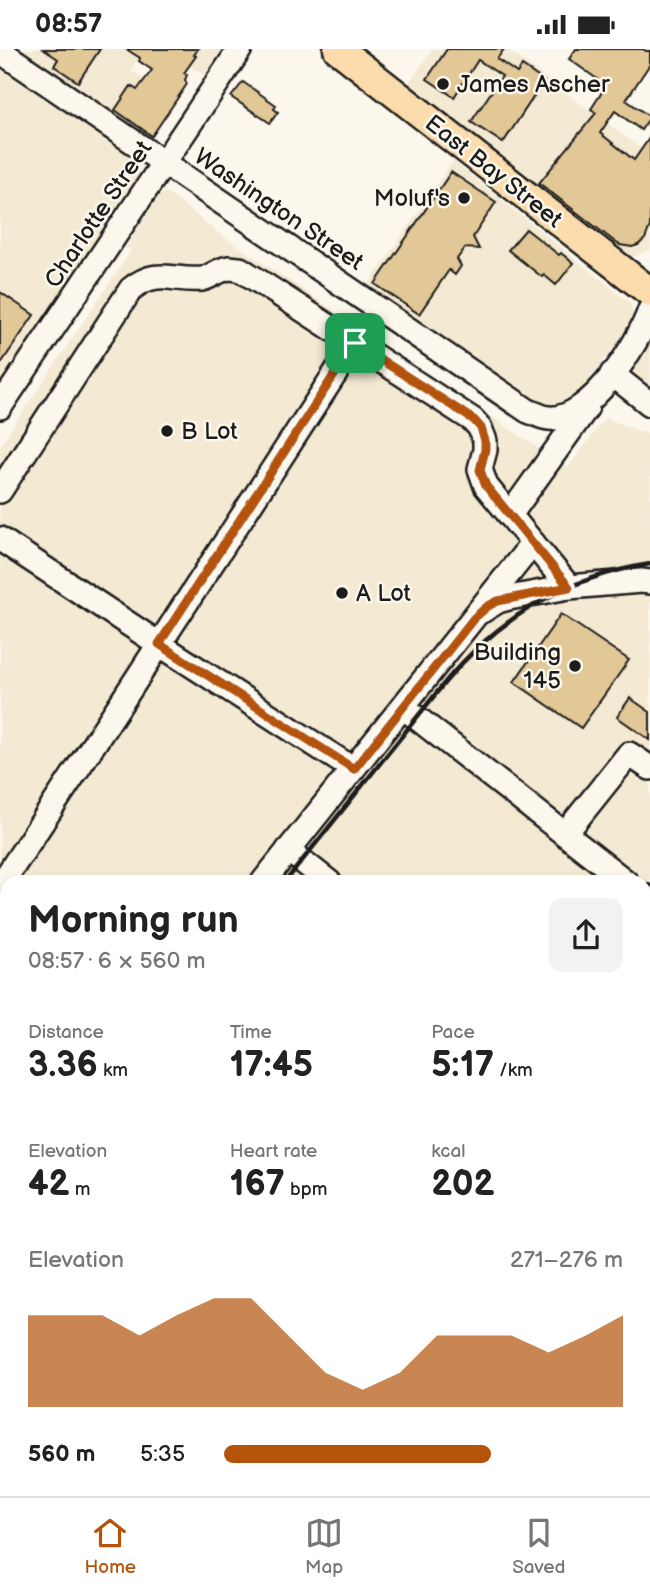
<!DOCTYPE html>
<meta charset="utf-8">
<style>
body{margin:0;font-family:"Balsamiq Sans",sans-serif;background:#f2f2f2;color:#222;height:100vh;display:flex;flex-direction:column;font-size:26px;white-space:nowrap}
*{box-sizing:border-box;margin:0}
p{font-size:23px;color:#767676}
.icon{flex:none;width:38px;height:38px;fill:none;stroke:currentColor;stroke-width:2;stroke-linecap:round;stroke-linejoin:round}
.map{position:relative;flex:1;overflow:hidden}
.side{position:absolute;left:0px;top:826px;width:651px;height:621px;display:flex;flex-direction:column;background:#fff;border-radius:21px 21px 0 0;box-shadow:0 4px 10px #0003}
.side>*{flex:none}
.pin{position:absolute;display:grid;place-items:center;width:60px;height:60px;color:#fff;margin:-30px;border-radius:14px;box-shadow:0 4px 10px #0006}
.round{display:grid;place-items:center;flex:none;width:74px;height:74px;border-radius:14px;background:#f2f2f2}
.headline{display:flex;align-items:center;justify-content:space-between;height:119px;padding:0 28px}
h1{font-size:38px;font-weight:600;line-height:52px}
.figures{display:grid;grid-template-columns:repeat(3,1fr);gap:10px;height:119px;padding:7px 28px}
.figures div{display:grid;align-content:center}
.figures b{font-size:35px;font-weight:600}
.figures small{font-size:19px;font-weight:400}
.figures p{font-size:19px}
.chart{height:196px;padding:14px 28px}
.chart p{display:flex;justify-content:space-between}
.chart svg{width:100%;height:126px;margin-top:7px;fill:#b45309;opacity:.7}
ul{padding:0 28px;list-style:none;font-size:23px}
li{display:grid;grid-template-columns:112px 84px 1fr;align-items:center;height:52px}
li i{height:18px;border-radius:9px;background:#b45309}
.status{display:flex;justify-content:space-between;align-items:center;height:49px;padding:0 35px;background:#fff;direction:ltr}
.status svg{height:19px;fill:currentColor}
.tabs{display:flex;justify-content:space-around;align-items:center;height:98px;border-top:2px solid #e0e0e0;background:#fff;font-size:19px;color:#767676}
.tabs a{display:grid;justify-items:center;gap:4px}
.tabs .selected{color:#b45309}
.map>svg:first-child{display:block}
</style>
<div class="status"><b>08:57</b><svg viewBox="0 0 49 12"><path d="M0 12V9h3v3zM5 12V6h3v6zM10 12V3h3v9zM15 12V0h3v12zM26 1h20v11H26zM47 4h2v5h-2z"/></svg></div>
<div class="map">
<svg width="650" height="1447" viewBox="0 0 650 1447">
<rect width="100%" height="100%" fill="#fbf7ec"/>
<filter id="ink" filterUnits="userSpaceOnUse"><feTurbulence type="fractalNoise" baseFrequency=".0143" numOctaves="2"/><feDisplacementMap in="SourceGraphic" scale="14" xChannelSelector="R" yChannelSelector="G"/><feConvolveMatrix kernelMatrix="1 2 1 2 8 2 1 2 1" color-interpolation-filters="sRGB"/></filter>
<g filter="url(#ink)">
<g fill="#f4e9d2">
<path d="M14 0H124L138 10 131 22 150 34 123 72Z"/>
<path d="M165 0H224L206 28Z"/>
<path d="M433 0H506L650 106V201L633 208 625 207 407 37Z"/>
<path d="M6 21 133 109 139 115 140 120 138 126 0 337V22Z"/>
<path d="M453 112 630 254 634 269 631 276 578 345 571 352 556 357 535 355 366 239Z"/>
<path d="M166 143 220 185 568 419 605 369 650 386V1447H334L326 1440H644V833H7V1167L0 1161V397L131 202 126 198 160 146Z"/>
<path d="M650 295V346L628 324Z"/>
</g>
<path fill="#89c4e9" stroke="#5d8197" stroke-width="2" d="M0 1161 7 1167V1440H326L334 1447H0Z"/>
<g fill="#e2c797" stroke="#1c1c1c" stroke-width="2">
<path d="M43 0H100L78 33 54 17 58 10Z"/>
<path d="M126 0H198L194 6 196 7 184 24 187 26 185 31 187 35 152 87 115 61 131 37 137 41 152 21 139 12 140 9Z"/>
<path d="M447 0H504L497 10 517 24 522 17 544 32 503 94 471 73 502 27 478 11 454 48 427 30Z"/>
<path d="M576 0H643L646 2H650V15L626 51 650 68 648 71 641 81 615 62 600 84 634 111 650 88V177L645 190 638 196 632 198 620 196 615 193 539 134 596 64 591 60 602 43 593 37 597 30 569 10Z"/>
<path d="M243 33 276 56 274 60 278 63 270 74 231 48Z"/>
<path d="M451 123 496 153 473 188 479 200 465 199 457 210 461 217 455 226 449 221 419 265 375 235Z"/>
<path d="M526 180 559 206 561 204 573 214 556 236 544 226 542 228 508 201Z"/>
<path d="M0 243 34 266 0 316Z"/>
<path d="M561 565 629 611 581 679 514 633Z"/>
<path d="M630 649 650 663V691L617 668Z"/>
</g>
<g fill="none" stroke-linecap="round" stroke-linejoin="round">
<g stroke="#1c1c1c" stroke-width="28">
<g id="minor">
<path d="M0 2 528 362C535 364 542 369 549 369 589 373 639 294 650 261"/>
<path d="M612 325 650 355"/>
<path d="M0 358 240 0"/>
<path d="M0 442 131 240C158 218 173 233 202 230 212 228 219 220 229 219 233 219 237 220 240 220L473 371 480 379 485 392V401L480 420 486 437 569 538"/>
<path d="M510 466 587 358"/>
<path d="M0 490 159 595 353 720"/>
<path d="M482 562 498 552 509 549 569 538 641 532 650 533"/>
<path d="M403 658 626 833"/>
<path d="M565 785 629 705 650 719"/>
<path d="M288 801 329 833"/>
<path d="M263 833 533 494"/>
<path d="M0 837 123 651 355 294"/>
<path d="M644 847 650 852"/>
<path d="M0 922 7 928"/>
<path d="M0 999 7 1001"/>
<path d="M644 1079 650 1084"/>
<path d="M644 1359 650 1364"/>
<path d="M410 1440 417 1447"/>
<path d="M644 1447 650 1438"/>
</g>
</g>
<g stroke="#1c1c1c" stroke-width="33">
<path id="major" d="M338 0 650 243"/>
</g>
<use href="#minor" stroke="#fbf7ec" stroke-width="23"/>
<use href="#major" stroke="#fcdcac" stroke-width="28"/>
<g stroke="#1c1c1c" stroke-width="4.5">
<path d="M285 833 446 632C501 567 567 528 650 515"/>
<path d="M644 1414 650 1418"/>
<path d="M359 1440 367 1447"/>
</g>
</g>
</g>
<g fill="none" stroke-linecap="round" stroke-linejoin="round" filter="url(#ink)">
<g stroke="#fff" stroke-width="14">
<path id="route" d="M355 294 474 371 481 379 485 392V401L480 421 486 437 569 538 498 552 488 557 474 569 354 720 159 595Z"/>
</g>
<use href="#route" stroke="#b45309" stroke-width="9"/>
</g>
<g fill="#1c1c1c" stroke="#fbf7ec" stroke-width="2.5">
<circle cx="443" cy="35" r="7"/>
<circle cx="464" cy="149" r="7"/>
<circle cx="167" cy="382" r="7"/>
<circle cx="342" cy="544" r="7"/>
<circle cx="575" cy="617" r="7"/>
</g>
<g text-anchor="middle" stroke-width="5" stroke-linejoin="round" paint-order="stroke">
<g font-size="24" fill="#1c1c1c" stroke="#fbf7ec" text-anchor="start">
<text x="457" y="43">James Ascher</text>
<text x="450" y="157" text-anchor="end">Moluf's</text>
<text x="181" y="390">B Lot</text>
<text x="356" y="552">A Lot</text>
<text x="561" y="611" text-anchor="end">Building<tspan x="561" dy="28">145</tspan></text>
</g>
<g font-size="24" fill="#1c1c1c" stroke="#fbf7ec">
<text transform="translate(494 122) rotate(38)" y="8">East Bay Street</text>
<text transform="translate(279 160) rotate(34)" y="8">Washington Street</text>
<text transform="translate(98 165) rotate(-56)" y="8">Charlotte Street</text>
</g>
</g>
</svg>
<div class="pin" style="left:355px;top:294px;background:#1e9e55"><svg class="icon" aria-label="arrive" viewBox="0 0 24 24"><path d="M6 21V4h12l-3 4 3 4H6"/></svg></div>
<section class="side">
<div class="headline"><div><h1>Morning run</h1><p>08:57 · 6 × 560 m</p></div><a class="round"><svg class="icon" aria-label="share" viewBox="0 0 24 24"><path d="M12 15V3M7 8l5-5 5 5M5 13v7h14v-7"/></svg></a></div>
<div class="figures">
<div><p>Distance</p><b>3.36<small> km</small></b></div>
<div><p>Time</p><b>17:45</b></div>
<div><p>Pace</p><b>5:17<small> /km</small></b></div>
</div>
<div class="figures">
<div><p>Elevation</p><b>42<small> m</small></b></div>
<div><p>Heart rate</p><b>167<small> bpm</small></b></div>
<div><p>kcal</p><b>202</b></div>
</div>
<div class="chart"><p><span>Elevation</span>271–276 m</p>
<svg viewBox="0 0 160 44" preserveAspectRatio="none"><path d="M0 44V12L10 12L20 12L30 19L40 12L50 6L60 6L70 19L80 32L90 38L100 32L110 19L120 19L130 19L140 25L150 19L160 12V44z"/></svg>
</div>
<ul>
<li><b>560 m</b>5:35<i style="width:67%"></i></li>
</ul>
</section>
</div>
<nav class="tabs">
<a class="selected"><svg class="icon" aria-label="home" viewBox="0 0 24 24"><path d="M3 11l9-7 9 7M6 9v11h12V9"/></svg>Home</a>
<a><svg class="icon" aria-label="map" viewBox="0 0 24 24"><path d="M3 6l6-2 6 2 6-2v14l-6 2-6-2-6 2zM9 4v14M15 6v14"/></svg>Map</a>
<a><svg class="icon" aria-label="saved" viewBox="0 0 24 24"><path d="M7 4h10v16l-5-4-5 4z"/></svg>Saved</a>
</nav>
